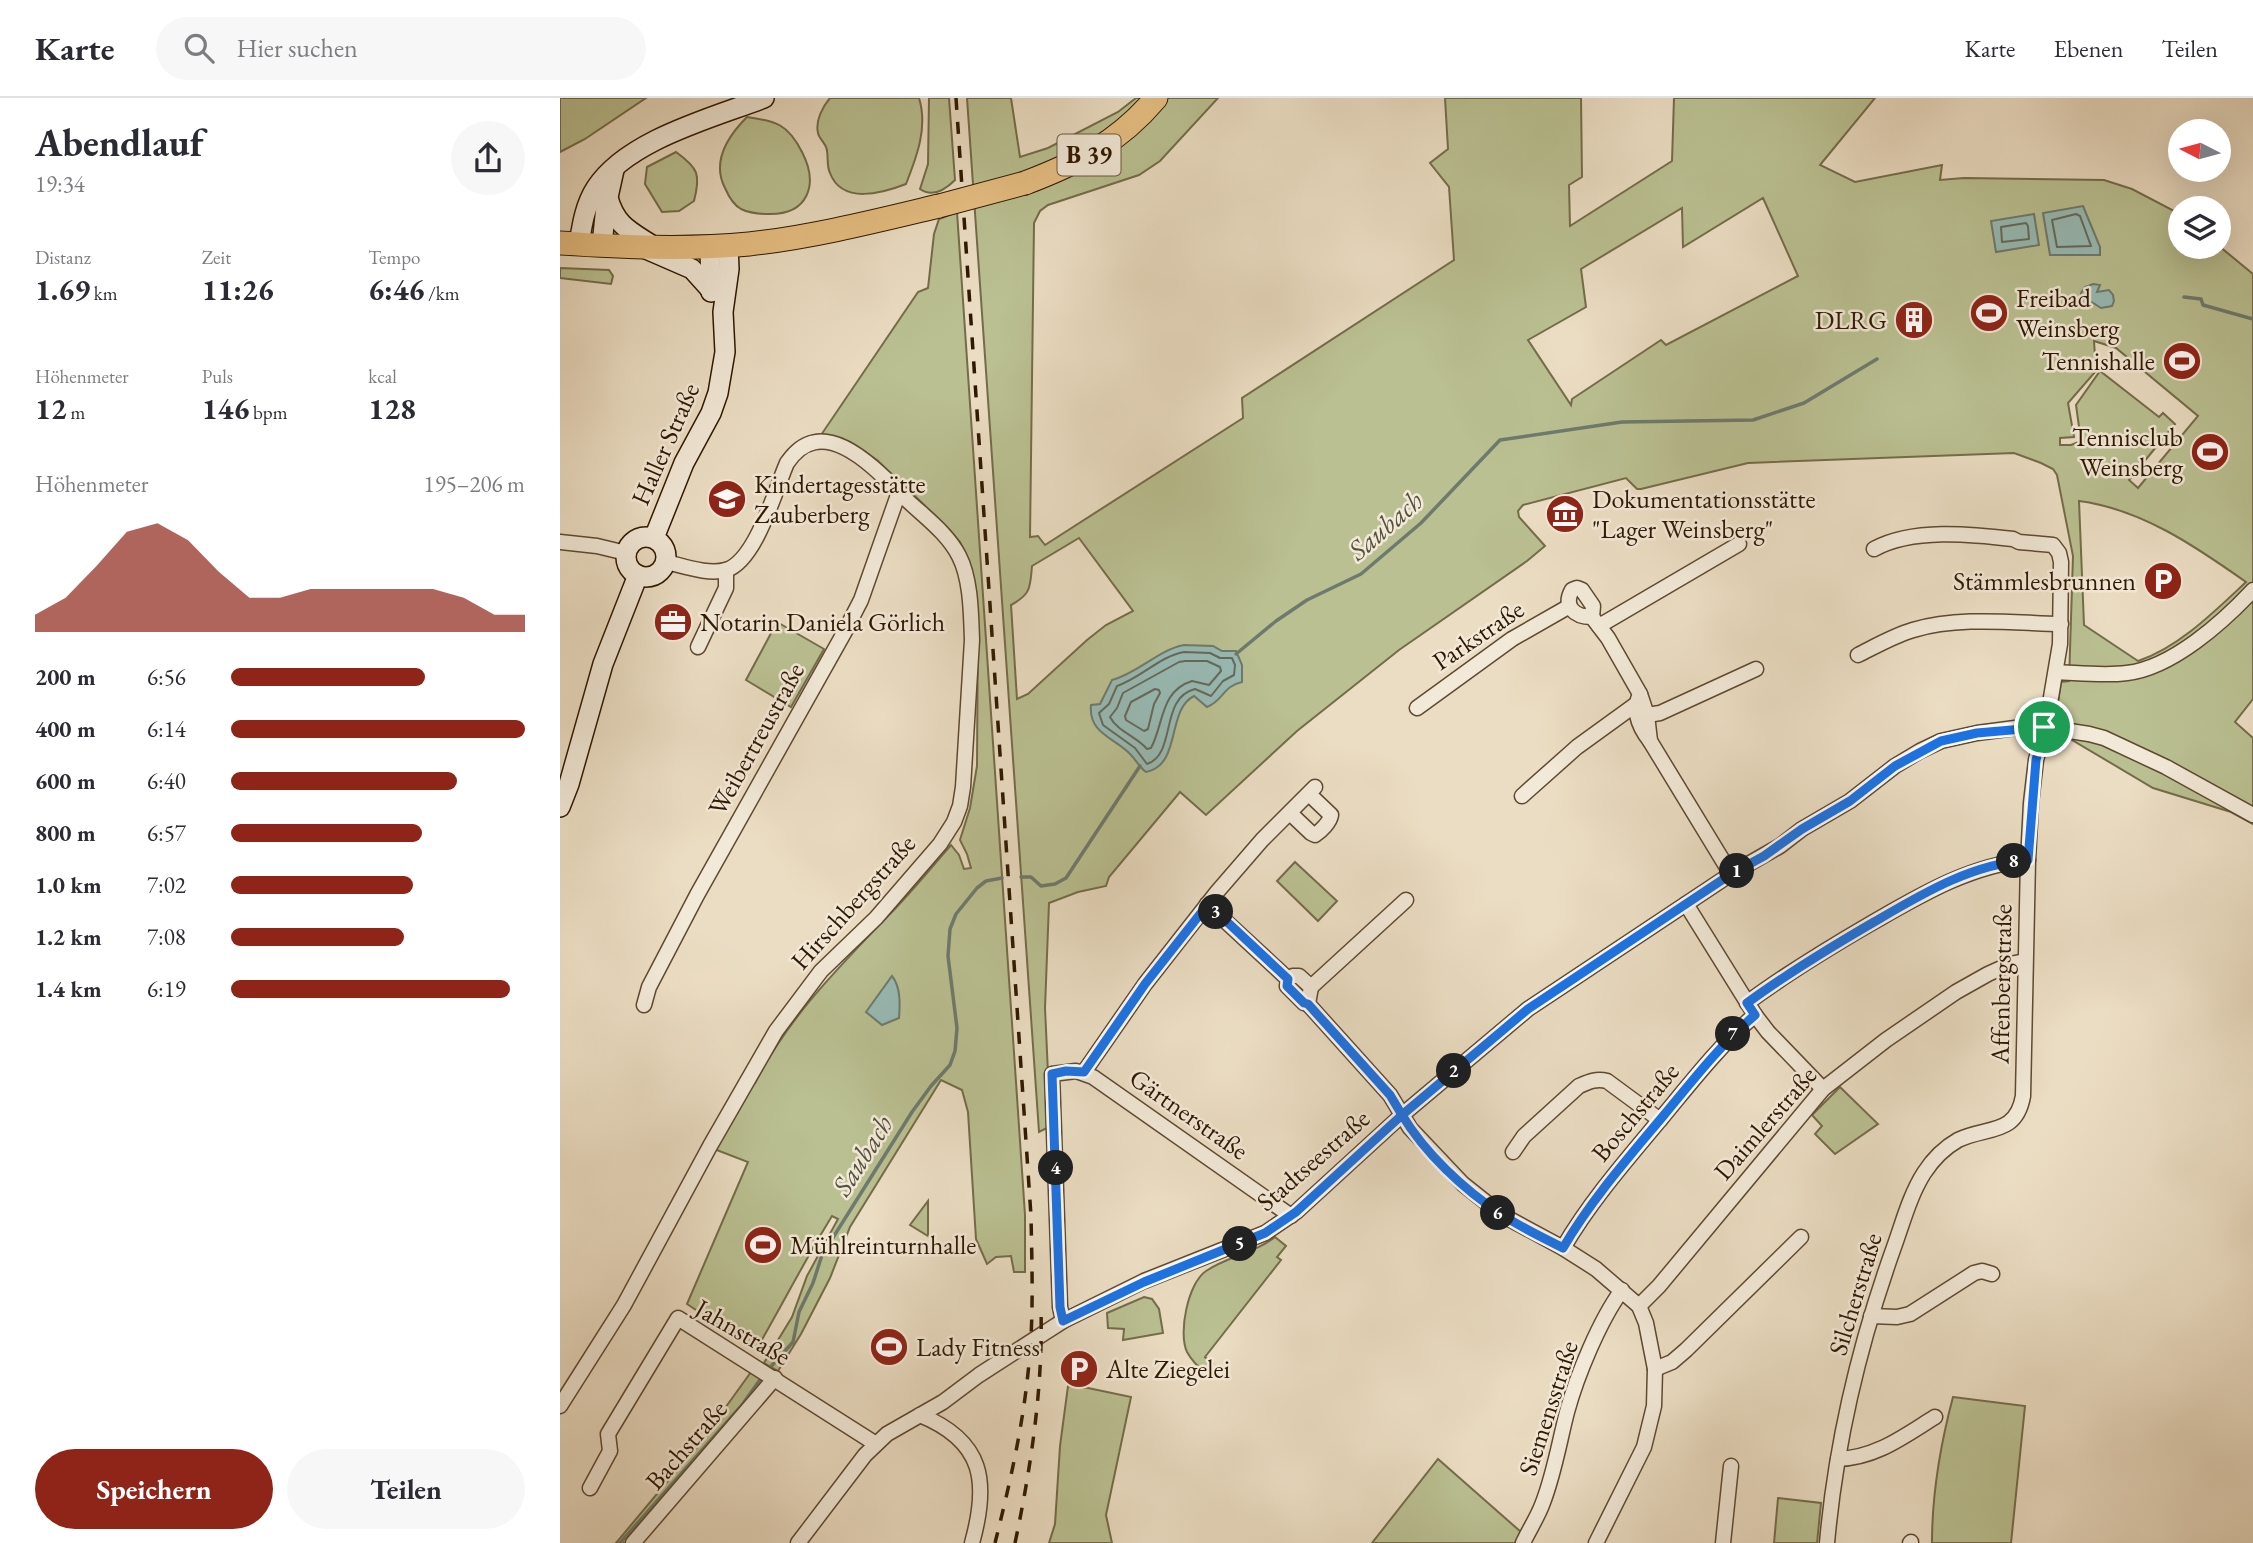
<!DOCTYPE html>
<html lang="de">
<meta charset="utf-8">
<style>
body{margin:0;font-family:"EB Garamond",serif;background:#f7f7f7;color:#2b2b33;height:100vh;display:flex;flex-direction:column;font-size:26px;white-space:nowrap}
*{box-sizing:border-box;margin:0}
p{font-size:23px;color:#7c7c81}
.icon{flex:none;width:38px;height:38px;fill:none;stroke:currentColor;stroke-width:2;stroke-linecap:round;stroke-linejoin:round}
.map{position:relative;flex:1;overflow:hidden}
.panel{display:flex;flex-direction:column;background:#fff;width:560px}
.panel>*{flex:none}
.needle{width:46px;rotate:276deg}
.tools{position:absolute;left:1608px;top:21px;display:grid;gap:14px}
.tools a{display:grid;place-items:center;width:63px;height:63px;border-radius:50%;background:#fff;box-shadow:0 7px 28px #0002;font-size:35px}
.pin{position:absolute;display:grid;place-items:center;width:60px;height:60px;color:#fff;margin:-30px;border:4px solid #fff;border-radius:50%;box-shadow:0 2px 7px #0007}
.km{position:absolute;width:35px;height:35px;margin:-18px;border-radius:50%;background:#222;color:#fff;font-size:19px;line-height:35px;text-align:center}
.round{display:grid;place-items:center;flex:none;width:74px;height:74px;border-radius:37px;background:#f7f7f7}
.headline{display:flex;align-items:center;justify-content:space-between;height:119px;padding:0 35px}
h1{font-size:38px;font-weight:700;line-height:52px}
.figures{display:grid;grid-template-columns:repeat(3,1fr);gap:10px;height:119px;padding:7px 35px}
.figures div{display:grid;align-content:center}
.figures b{font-size:30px;font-weight:700}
.figures small{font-size:19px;font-weight:400}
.figures p{font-size:19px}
.chart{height:196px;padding:14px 35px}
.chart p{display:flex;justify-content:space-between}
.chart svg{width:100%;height:126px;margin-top:7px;fill:#8f2418;opacity:.7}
.primary-button{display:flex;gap:14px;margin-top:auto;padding:14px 35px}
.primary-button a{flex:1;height:80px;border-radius:42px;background:#8f2418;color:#fff;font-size:28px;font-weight:700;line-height:80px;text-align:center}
.primary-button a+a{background:#f7f7f7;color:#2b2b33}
ul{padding:0 35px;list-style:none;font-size:23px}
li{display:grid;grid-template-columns:112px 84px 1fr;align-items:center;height:52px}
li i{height:18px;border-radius:9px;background:#8f2418}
header{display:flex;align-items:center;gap:42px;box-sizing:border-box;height:98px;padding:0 35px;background:#fff;border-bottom:2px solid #e1e1e2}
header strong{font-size:33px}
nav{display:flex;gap:38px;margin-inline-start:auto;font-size:24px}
.search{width:490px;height:63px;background:#f7f7f7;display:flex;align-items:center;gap:18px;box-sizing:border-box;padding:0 24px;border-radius:38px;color:#7c7c81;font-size:26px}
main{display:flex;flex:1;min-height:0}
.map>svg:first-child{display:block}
</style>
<header>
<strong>Karte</strong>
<div class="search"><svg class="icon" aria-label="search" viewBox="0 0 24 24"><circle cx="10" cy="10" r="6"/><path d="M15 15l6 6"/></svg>Hier suchen</div>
<nav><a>Karte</a><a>Ebenen</a><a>Teilen</a></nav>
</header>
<main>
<section class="panel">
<div class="headline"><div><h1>Abendlauf</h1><p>19:34</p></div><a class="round"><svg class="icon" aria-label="share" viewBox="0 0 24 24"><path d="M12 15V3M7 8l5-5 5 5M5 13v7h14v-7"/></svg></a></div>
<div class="figures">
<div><p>Distanz</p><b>1.69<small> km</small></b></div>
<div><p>Zeit</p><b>11:26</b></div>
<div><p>Tempo</p><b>6:46<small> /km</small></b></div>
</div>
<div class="figures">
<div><p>Höhenmeter</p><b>12<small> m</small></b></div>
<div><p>Puls</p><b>146<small> bpm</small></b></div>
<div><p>kcal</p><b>128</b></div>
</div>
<div class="chart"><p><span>Höhenmeter</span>195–206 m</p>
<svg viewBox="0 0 160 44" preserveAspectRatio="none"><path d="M0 44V38L10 32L20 21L30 9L40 6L50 12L60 23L70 32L80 32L90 29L100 29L110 29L120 29L130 29L140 32L150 38L160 38V44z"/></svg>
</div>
<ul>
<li><b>200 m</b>6:56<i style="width:66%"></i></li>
<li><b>400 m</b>6:14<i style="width:100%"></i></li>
<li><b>600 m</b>6:40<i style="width:77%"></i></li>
<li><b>800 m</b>6:57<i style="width:65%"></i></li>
<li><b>1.0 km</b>7:02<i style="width:62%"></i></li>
<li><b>1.2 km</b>7:08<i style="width:59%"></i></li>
<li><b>1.4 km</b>6:19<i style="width:95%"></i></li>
</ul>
<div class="primary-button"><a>Speichern</a><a>Teilen</a></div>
</section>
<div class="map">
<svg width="1693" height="1445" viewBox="0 0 1693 1445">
<rect width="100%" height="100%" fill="#ebddc3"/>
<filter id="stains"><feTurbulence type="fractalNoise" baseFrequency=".00286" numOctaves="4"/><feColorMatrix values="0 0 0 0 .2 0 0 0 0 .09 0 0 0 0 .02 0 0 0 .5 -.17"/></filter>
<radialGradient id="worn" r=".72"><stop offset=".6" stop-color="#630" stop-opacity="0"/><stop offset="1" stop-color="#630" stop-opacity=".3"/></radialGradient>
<g fill="#bac092" stroke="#746c49" stroke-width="2" fill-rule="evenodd">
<path d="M0 0H86L25 41 0 54Z"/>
<path d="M270 0H359C368 29 357 58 346 86 323 95 282 107 270 75 266 67 269 56 266 49 264 44 259 40 258 35 255 23 263 8 270 0Z"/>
<path d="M369 0H389L395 82C386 91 373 100 360 91L368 66Z"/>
<path d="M407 0H451L460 59 488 50 558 14 576 0H658L600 63 579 77 488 107 480 113 474 125 470 439 478 438 485 447 683 320 682 300 894 162 889 89 870 65 888 51 885 0H1021L1022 79 1009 87 1010 128 1112 63 1114 0H1315L1260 67 1295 84 1382 67 1380 82 1404 80 1544 82 1572 91 1620 116V149L1659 148 1693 176V601L1675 624 1693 640V726L1671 714 1593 690 1507 639 1496 618 1501 584 1509 583 1513 458 1497 377 1493 371 1481 365 1454 355 1188 365 1081 391H1077L1066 380 963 407 958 413 959 419 985 448 967 463 839 552 737 633 646 717 620 694 549 779 546 788 518 794 489 805 485 910 490 1019 487 1030 479 1034ZM1203 100 1238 178 1106 247 1101 242 1012 301 1011 307 968 242 1026 209 1021 171 1122 110 1123 149ZM1534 243 1556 250 1638 318 1578 390 1569 382 1615 326 1603 315 1599 319 1540 273 1516 307 1521 343 1511 347H1500V340L1514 339 1508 305 1536 273ZM1519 403C1581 411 1635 448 1686 484 1654 514 1619 549 1578 563L1524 527ZM519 440 573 513 546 527 527 542 468 596 457 601 451 507C471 496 470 490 472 468Z"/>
<path d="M187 19C216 23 228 26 242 54 259 87 248 117 208 116 199 116 189 115 181 111 174 107 168 97 165 90 151 63 168 38 187 19Z"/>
<path d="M116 54C138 70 141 76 134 103L119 113 102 114 85 86 87 69Z"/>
<path d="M397 114 465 1117V1174H454L451 1158 436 1159 427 1166 416 1141 408 1014 402 992 381 982 290 1129 270 1180 241 1236 218 1273 204 1265 232 1219 247 1178 278 1121 272 1118C245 1162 222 1207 196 1252L127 1206 188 1064 154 1051 191 984 195 985C228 920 277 871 327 819 350 796 370 771 391 747L399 757 404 771 411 770 407 756 400 742 410 710 417 668 418 519 408 462 400 444 381 423 317 362 290 344 261 337 358 194 368 190 374 136 379 121Z"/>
<path d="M0 170 49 172 53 178 51 186 0 180Z"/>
<path d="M217 524 264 551 231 609 186 582Z"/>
<path d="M735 764 777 803 758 823 717 783Z"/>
<path d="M1280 989 1318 1026 1275 1056 1255 1036 1262 1028 1252 1017Z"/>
<path d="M368 1103V1138L350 1127Z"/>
<path d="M715 1139 726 1148 717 1159 721 1162 645 1259 653 1266 646 1275C638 1269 632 1263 627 1254 618 1235 628 1185 646 1173 668 1158 695 1155 715 1139Z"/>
<path d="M584 1199 592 1201 599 1211 603 1235 563 1242 564 1231 548 1230 547 1215Z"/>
<path d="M191 1274 205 1283 68 1445H56L142 1342Z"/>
<path d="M508 1288 528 1290 571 1299 546 1417 552 1445H489L495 1426 500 1348Z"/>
<path d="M1393 1299 1465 1308 1451 1445H1372C1372 1394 1380 1348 1393 1299Z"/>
<path d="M878 1361 961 1434 955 1445H812Z"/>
<path d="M1218 1400 1261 1405 1257 1445H1214Z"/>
</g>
<g fill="#98bbb6" stroke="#6e7a6d" stroke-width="2">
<path d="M1523 108 1540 149V157H1490L1483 115Z"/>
<path d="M1474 116 1479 147 1436 154 1431 123Z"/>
<path d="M1533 186 1540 187 1537 194 1549 192 1553 197 1554 203 1552 208 1541 210 1530 203 1525 209 1521 203V195L1525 189Z"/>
<path d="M624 547 653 548 662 553H676L682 567V584C663 588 663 603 647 609L634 598C606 612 622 667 586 674 579 669 577 663 571 657 556 640 528 636 531 607L540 606 552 582C578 575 598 552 624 547Z"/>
<path d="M332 878C341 889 340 907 339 920L322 927 306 914Z"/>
</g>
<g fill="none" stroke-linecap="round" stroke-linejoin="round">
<g stroke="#646a5b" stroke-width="2">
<path d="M1516 116 1520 118 1531 148 1497 149 1492 122Z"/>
<path d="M1466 125 1468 128 1469 141 1442 144 1441 129Z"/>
<path d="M624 554 650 555 660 560H672L675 567 674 577 663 583 651 598 635 591C599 600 617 656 587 666L575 650 543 627 539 615 549 606 557 588C581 580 600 558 624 554Z"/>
<path d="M625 563H647L660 569 661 573 649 587 632 583C600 593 604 626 591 650L587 651C577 639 557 633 550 619L557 610 563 595 619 564Z"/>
<path d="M595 591 599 592 600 595 594 606 588 631 584 633 566 622 565 618 571 604Z"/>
</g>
<g stroke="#6e7a6d" stroke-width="3.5">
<path d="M1624 199 1641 201 1643 207 1693 221"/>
<path d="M676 556 716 523 747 502 801 476 861 425 940 342 1062 324 1193 322 1244 305 1317 261"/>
<path d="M461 779H471L481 788 495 786 506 780 580 668"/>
<path d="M207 1273 233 1244 239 1214 253 1185 262 1157 352 1014 371 988 390 967 395 953 397 930 388 858 390 831 396 816 417 790 426 783 442 780"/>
<path d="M60 1445 182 1307 202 1279"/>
</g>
<g stroke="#5e4931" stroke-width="17">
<g id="street">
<path d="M0 444 37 448 66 455"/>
<path d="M1017 490 1022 492 1033 508 1032 519C1014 519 1003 508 1012 492Z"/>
<path d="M1032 519 1048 540 1080 596"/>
<path d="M1039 528 1179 446"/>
<path d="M138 549 166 490V472"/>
<path d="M1298 557C1316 548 1333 538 1353 532 1400 518 1453 525 1501 526"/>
<path d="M1496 574C1520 575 1544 578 1567 575 1612 570 1663 524 1693 492"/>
<path d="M1080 596 1087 617 1090 643C1079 629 1072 613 1080 596Z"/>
<path d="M857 610 952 541 1008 509"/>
<path d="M1087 617 1100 615 1196 571"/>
<path d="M1090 643 1171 776"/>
<path d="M962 698 1017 649 1075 607"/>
<path d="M730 715 751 735 755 737C761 733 770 724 771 717L750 697"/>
<path d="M647 806 728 881"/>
<path d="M1126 806 1195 917 1208 934 1263 991"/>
<path d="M733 878H739L751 889 748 906 744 905 727 888 728 881Z"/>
<path d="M751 889 846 802"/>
<path d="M1187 905C1226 876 1267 851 1310 826 1359 798 1410 767 1468 762"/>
<path d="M748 906 830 997 850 1030 903 1086 942 1117 1003 1150 1036 1171 1079 1208 1086 1225 1095 1271 1094 1308 1084 1349 1036 1445"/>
<path d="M84 907 89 889 137 797 284 535 301 502 339 394"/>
<path d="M524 974 585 886 657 794 702 742 755 689"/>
<path d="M953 1054 964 1038 1019 988C1028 984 1036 980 1047 983L1100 1022"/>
<path d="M1003 1150C1031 1102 1069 1059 1104 1017 1133 982 1161 946 1195 917"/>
<path d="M1079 1208 1099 1188 1263 991 1326 942 1396 894 1428 876 1450 866 1465 863"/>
<path d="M1311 1218 1337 1219 1350 1216 1414 1175 1422 1173 1432 1176"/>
<path d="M503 1223 500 1209 492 976 516 973 533 979 731 1118"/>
<path d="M1095 1271 1112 1264 1126 1252 1241 1139"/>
<path d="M0 1308 64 1207 150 1048 216 933 261 873 316 820 380 746 394 724 400 708 403 689 412 542C411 516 411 481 399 458 388 436 365 419 348 403 319 375 264 310 227 365 215 392 196 463 166 472 148 477 124 468 106 464"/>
<path d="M360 1317C424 1343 429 1384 412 1445"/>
<path d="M1278 1361C1316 1360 1344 1338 1375 1319"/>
<path d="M30 1390 50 1353 48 1336 118 1220 316 1346"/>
<path d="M73 1445 215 1280"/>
<path d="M238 1445 305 1357 327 1336 383 1304 419 1277 503 1223 584 1183 705 1135 736 1114 842 1017 968 911 1171 776 1220 748 1242 731 1290 703 1335 668 1360 653 1381 643 1417 635 1455 630 1484 629 1529 636 1544 640 1606 669 1693 717"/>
<path d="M963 1445C969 1432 977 1420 982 1407 994 1377 999 1345 1007 1314 1017 1277 1040 1222 1062 1192"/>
<path d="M1163 1445 1171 1368"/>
<path d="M1267 1445C1276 1344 1300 1244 1334 1149 1343 1124 1350 1097 1364 1075 1373 1061 1384 1050 1398 1042 1427 1028 1456 1038 1463 998L1468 762 1471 705 1476 662 1488 617 1500 546 1501 464 1499 455 1493 447 1459 444 1453 441C1411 436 1352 430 1314 451"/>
<path d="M1350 1445 1351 1444"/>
</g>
</g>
<g stroke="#2f1800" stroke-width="22">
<g id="secondary">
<path d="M48 100C56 128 70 133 93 148"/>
<path d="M19 146C22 127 25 107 36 90 67 42 152 20 204 0"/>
<path d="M42 147 46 108 54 72"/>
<path d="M150 149 151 194"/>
<path d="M86 151 132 171 150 191"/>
<circle cx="86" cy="459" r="20"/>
<path d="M94 440 124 365 151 315 158 295 165 254 163 214 169 171 168 147"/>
<path d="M0 709 9 686 43 566 78 477"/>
</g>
</g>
<g stroke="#2f1800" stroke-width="25">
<g id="primary">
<path d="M465 85C518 65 559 44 596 0"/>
<path d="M0 145C62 149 126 152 189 146 253 139 316 123 379 108"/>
</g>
</g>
<use href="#street" stroke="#f2e9d8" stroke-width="14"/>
<use href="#secondary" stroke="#f2e9d8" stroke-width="19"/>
<use href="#primary" stroke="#e6be82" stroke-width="23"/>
<g stroke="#2f1800" stroke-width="3.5" stroke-dasharray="12 12" stroke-linecap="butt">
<path d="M396 0 471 1118C472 1171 474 1223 468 1275 462 1333 449 1389 435 1445"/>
<path d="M455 1445C471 1369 483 1290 481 1212"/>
</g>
<g stroke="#2f1800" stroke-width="25" stroke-linecap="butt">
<path id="primary-bridge" d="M379 108 465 85"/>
</g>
<use href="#primary-bridge" stroke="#e6be82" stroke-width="23"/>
</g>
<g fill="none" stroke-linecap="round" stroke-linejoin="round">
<g stroke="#fff" stroke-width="14">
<path id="route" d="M1484 629 1417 635 1381 643 1335 668 1290 703 1242 731 1204 758 1171 776 968 911 842 1017 830 997 748 906 744 905 727 888 728 881 648 806 585 886 524 974 506 973 492 976 500 1209 503 1223 584 1184 705 1135 736 1114 842 1017C865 1055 903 1091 941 1116 960 1129 982 1139 1003 1150 1031 1102 1069 1059 1104 1017 1133 982 1161 946 1195 917L1187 905C1228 875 1271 849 1314 824 1362 796 1411 766 1468 762L1476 662 1484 629"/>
</g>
<use href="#route" stroke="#1a73e8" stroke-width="9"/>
</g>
<defs>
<g id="stadium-disc" transform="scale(2.0125)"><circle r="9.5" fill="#8f2418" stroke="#f2e9d8"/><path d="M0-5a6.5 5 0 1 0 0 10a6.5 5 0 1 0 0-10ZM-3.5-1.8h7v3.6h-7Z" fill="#fff"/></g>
<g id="building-disc" transform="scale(2.0125)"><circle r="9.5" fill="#8f2418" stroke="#f2e9d8"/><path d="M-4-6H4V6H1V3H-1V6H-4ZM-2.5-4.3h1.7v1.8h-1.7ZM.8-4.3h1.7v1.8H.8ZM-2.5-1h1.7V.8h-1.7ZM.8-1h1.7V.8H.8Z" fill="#fff"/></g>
<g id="school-disc" transform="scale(2.0125)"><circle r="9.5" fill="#8f2418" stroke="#f2e9d8"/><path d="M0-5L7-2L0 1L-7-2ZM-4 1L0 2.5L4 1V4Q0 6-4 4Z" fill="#fff"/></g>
<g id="museum-disc" transform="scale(2.0125)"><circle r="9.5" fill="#8f2418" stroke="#f2e9d8"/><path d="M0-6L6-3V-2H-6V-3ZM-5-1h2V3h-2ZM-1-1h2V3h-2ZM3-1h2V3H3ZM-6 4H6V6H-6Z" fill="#fff"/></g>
<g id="parking-disc" transform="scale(2.0125)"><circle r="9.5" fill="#8f2418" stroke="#f2e9d8"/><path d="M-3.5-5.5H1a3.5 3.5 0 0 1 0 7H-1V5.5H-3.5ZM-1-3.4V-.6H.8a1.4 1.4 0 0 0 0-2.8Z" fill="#fff"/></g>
<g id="office-disc" transform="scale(2.0125)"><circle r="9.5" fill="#8f2418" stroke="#f2e9d8"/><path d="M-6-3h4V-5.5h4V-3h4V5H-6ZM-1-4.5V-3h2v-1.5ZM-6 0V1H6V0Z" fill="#fff"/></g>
</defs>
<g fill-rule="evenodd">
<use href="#stadium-disc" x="1429" y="215"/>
<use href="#building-disc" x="1354" y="222"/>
<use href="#stadium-disc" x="1622" y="263"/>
<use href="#stadium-disc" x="1650" y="354"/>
<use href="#school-disc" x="167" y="401"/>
<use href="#museum-disc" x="1005" y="416"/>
<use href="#parking-disc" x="1603" y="483"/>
<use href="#office-disc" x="113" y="524"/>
<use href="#stadium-disc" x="203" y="1147"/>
<use href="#stadium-disc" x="329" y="1249"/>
<use href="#parking-disc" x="519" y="1271"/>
</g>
<g text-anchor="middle" stroke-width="5" stroke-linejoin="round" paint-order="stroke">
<rect fill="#f2e9d8" stroke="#6a5741" stroke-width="2" x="497.5" y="36.5" width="63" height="41" rx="5"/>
<g font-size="24" font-weight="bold" fill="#2f1800">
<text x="529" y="65">B 39</text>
</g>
<g font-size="26" fill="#2f1800" stroke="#f2e9d8" text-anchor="start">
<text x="1456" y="209">Freibad<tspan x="1456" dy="30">Weinsberg</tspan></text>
<text x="1327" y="231" text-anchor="end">DLRG</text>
<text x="1595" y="272" text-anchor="end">Tennishalle</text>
<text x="1623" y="348" text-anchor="end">Tennisclub<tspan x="1623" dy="30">Weinsberg</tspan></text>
<text x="194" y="395">Kindertagesstätte<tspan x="194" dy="30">Zauberberg</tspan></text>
<text x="1032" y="410">Dokumentationsstätte<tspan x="1032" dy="30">"Lager Weinsberg"</tspan></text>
<text x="1576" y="492" text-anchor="end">Stämmlesbrunnen</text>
<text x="140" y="533">Notarin Daniela Görlich</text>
<text x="230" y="1156">Mühlreinturnhalle</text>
<text x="356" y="1258">Lady Fitness</text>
<text x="546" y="1280">Alte Ziegelei</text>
</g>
<g font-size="26" fill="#2f1800" stroke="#f2e9d8">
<text transform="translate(105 346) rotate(-66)" y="9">Haller Straße</text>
<text transform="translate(918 537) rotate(-34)" y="9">Parkstraße</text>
<text transform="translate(196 641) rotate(-61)" y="9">Weibertreustraße</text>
<text transform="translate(293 804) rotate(-48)" y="9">Hirschbergstraße</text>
<text transform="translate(1441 886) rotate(-89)" y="9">Affenbergstraße</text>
<text transform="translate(1075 1014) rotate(-50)" y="9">Boschstraße</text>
<text transform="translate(629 1016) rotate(35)" y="9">Gärtnerstraße</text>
<text transform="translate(1205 1025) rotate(-49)" y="9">Daimlerstraße</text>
<text transform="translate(753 1062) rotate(-41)" y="9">Stadtseestraße</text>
<text transform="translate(1295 1196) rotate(-73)" y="9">Silcherstraße</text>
<text transform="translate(183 1234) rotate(30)" y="9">Jahnstraße</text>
<text transform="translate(988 1310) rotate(-72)" y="9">Siemensstraße</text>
<text transform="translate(126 1347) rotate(-49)" y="9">Bachstraße</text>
</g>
<g font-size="28" font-style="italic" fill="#545140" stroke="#f2e9d8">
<text transform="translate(825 427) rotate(-41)" y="10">Saubach</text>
<text transform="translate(302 1057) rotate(-58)" y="10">Saubach</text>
</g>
</g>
<rect width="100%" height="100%" filter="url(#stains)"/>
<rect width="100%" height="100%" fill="url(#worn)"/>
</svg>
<div class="tools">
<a><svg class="needle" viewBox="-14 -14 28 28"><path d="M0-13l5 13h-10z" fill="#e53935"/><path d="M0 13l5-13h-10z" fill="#7c7c81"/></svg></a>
<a><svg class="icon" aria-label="layers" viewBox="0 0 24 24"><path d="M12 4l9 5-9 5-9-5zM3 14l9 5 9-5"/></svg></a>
</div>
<div class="pin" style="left:1484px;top:629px;background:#1e9e55"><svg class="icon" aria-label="arrive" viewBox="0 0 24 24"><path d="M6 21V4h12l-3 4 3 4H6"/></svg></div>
<b class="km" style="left:1177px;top:773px">1</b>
<b class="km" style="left:894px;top:973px">2</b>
<b class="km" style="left:656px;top:814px">3</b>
<b class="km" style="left:496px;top:1070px">4</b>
<b class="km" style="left:680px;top:1146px">5</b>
<b class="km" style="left:938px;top:1115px">6</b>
<b class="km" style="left:1173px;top:936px">7</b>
<b class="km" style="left:1454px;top:763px">8</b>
</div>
</main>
